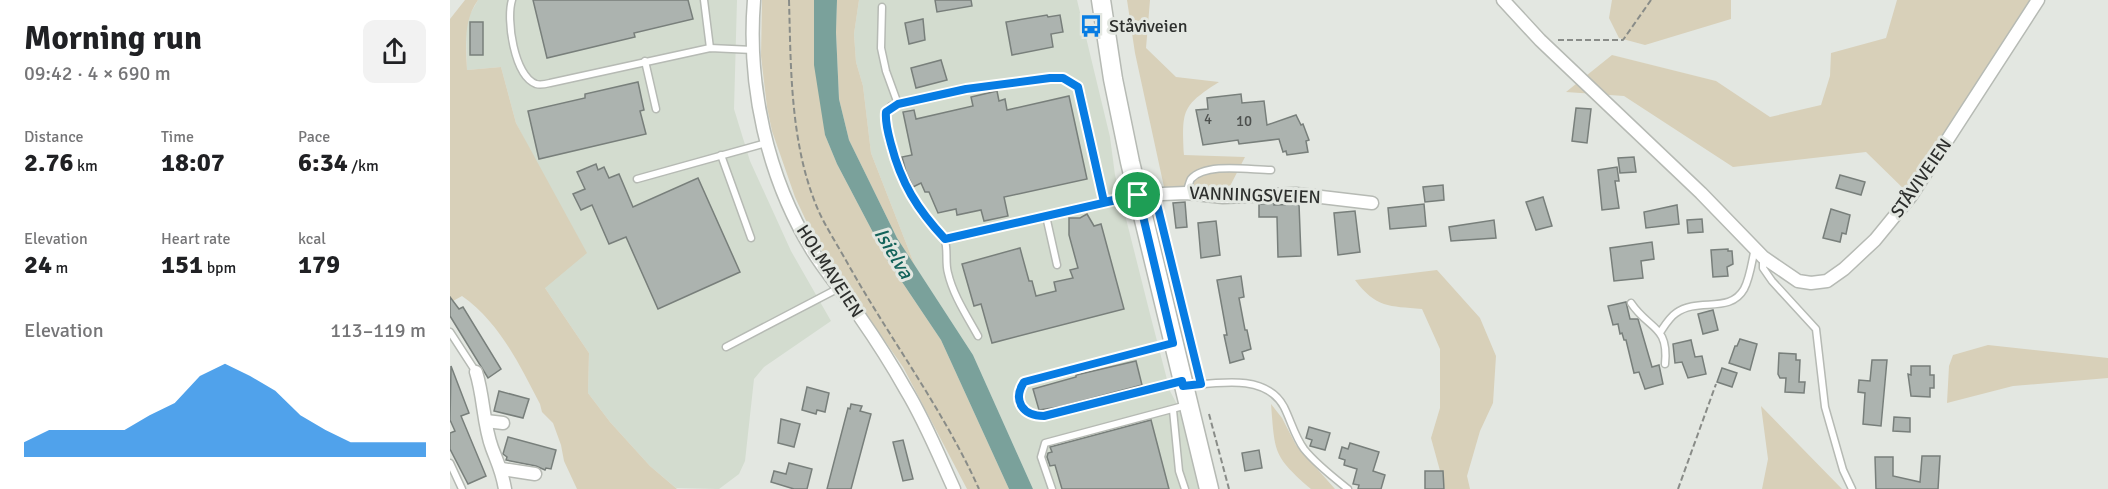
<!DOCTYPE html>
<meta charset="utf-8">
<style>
body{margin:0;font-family:Signika,sans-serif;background:#f2f2f2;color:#202124;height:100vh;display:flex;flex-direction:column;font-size:22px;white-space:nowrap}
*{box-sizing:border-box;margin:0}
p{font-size:20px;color:#757577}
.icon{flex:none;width:33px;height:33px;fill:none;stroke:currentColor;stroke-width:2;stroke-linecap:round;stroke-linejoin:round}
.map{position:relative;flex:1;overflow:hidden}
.panel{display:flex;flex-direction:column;background:#fff;width:450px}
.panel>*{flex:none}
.pin{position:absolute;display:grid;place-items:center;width:51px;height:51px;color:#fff;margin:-26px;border:3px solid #fff;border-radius:50%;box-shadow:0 2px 6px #0007}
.round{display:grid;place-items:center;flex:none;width:63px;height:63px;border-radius:12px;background:#f2f2f2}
.summary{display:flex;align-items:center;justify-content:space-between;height:102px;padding:0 24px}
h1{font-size:33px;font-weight:700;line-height:45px}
.figures{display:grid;grid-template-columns:repeat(3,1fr);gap:9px;height:102px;padding:6px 24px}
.figures div{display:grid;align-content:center}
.figures b{font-size:26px;font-weight:700}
.figures small{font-size:16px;font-weight:400}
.figures p{font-size:16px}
.chart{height:168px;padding:12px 24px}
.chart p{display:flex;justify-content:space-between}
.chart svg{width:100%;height:108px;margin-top:6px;fill:#077ce3;opacity:.7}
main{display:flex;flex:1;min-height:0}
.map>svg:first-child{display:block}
</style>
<main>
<section class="panel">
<div class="summary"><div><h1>Morning run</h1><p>09:42 · 4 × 690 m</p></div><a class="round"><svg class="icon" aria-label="share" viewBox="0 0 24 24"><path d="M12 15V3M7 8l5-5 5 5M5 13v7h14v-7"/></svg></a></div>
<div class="figures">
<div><p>Distance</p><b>2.76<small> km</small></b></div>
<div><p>Time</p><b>18:07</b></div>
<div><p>Pace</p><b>6:34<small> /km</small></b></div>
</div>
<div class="figures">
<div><p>Elevation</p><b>24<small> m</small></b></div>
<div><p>Heart rate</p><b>151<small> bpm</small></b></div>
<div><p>kcal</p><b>179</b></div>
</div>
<div class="chart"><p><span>Elevation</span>113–119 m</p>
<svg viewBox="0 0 160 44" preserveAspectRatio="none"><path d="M0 44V38L10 33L20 33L30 33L40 33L50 27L60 22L70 11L80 6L90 11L100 17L110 27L120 33L130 38L140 38L150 38L160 38V44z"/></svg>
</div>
</section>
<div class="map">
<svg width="1658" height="489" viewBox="0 0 1658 489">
<rect width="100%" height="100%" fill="#e3e7e1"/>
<g fill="#d3dccf">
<path d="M28 0H287L284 109 300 161 341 251 381 321 314 367 304 379 295 461 289 474 269 489 226 488 200 466 160 422 138 393 139 353 95 288 89 168 66 123 51 67 17 70 16 31 19 16Z"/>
<path d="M409 0H627L660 137 665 175 700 314 720 391 732 414 750 489H583L523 355 465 266 421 153 413 86 406 62 404 34Z"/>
</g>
<g fill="#d8d0b9">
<path d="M15 0H28C13 21 16 45 17 70L51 67 66 123 137 253 95 288 139 353 138 393 160 422 200 466 227 489H127L114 461 111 445 103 423 92 412 90 404C69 364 50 323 12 296L3 301 0 297V19Z"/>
<path d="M312 0H364L375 135 387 164 438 261 491 340 559 489H517L453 367 366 242 345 197 322 131 317 107 311 56Z"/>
<path d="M387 0H409L404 34 406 62 413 86 421 153 465 266 447 238 399 140 389 99 386 31Z"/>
<path d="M677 0H700L696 48 726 77 769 82C731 106 732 111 734 155L795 157 778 190 714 187 685 53Z"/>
<path d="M1162 0H1281V19L1195 45 1169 38 1159 18Z"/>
<path d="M1447 0H1588L1461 196 1416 152 1283 167 1174 96 1116 92 1162 55 1266 81 1320 117 1371 105 1380 76 1381 53 1436 38Z"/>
<path d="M987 270 1030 318 1046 356 1043 403 1030 431 1017 476 1020 489H995L981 438 990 408V349L972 309C939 306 926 308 905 280Z"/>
<path d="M1538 345 1658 358V378L1563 386 1497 403 1499 366 1503 355Z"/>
<path d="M821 404 832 418 846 445 885 489H861C823 456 825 453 821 404Z"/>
<path d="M1311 406 1392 489H1312L1318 459Z"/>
</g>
<path fill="#7aa19b" d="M364 0H387L386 32 389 99 399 140 447 238 523 355 583 489H559L491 340 438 261 387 164 375 135 364 65Z"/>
<g fill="#acb3af" stroke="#787f7b" stroke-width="1.5">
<path d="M83 0H238L243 19 184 33 185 37 97 58Z"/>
<path d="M485 0H521L522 6 487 12Z"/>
<path d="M597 15 598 17 610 15 613 32 601 34 603 47 562 55 556 22Z"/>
<path d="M473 19 475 40 459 44 455 23Z"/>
<rect x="20" y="22" width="13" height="33"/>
<path d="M491 60 497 80 466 88 461 68Z"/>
<path d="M188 82 194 110 190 111 196 134 89 159 78 111 135 98V94Z"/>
<path d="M547 91 549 101 555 99 557 110 619 96 637 179 554 197 558 216 534 221 531 210 507 215 506 209 488 213 479 192H475L471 183 463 187 456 172 452 157 462 155 453 112 464 110 466 119 523 106 521 97Z"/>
<path d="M791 94 792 103 814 101 817 125 846 115 851 125 853 124 859 140 856 141 858 152 837 155 836 151 833 152 829 139 789 144 788 140 753 145 746 110 758 109 757 98Z"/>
<path d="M1126 108 1141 109 1137 143 1122 141Z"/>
<path d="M1184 157 1186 172 1170 173 1168 158Z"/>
<path d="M146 164 148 170 154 167 159 178 169 174 183 207 248 178 290 272 208 309 176 237 159 244 142 205 131 210 123 194 135 189 127 172Z"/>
<path d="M1167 167 1169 181H1165L1169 208 1152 210 1148 170Z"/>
<path d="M1390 175 1415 182 1411 195 1386 188Z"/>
<path d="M993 185 994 200 975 202 973 187Z"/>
<path d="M1093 197 1102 226 1086 230 1076 202Z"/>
<path d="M735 202 737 227 726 228 723 203Z"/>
<path d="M824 203V205L849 204 851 256 828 257 827 217H809V204Z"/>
<path d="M974 204 976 226 940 229 938 208Z"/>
<path d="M1227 205 1229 224 1196 228 1194 212Z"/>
<path d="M1381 209 1400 215 1396 234 1392 233 1390 242 1373 238Z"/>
<path d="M905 211 910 252 888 255 884 213Z"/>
<path d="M637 214 644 226 651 224 674 309 542 343 531 304 524 306 512 264 570 248 579 281H582L586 296 606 291 604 282 623 278 620 270 628 268 619 235V218H630Z"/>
<path d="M1252 219 1253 232 1238 233 1237 220Z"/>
<path d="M1044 220 1046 238 1001 241 999 227Z"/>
<path d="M766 221 770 255 751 258 748 223Z"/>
<path d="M1202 242 1204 259 1191 261 1193 278 1164 281 1160 248Z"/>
<path d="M1278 249V251H1282L1283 264 1277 267 1278 276 1263 277 1261 250Z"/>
<path d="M791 276 794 297 789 298 795 330H797L801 349 792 352 794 359 780 363 774 335H777L767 280Z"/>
<path d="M0 297 9 309 13 307 51 369 38 378 0 316Z"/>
<path d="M1176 302 1180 319H1188L1202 367 1209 365 1213 384 1195 389 1189 372 1184 373 1176 340H1174L1172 333 1170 334 1168 324 1163 325 1158 306Z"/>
<path d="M1263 310 1268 330 1253 334 1248 314Z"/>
<path d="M1290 339 1307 344 1300 370 1279 363 1285 346H1287Z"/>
<path d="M1241 340 1245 357 1252 356 1256 374 1238 378 1232 362 1225 363 1223 344Z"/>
<path d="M1329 353 1346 354V360H1350L1349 382H1355L1354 393 1335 392 1336 378H1330L1328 374Z"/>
<path d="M1422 360H1437L1431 426 1413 424 1415 393 1408 392 1409 380 1420 381Z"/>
<path d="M686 361 692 385 609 407 589 410 583 389 626 377V375Z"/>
<path d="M1 366 19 413 11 416 36 476 18 484 0 449V433L5 431 0 420Z"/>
<path d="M1461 366H1480V375H1484V388H1480V397L1461 396 1458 374 1461 375Z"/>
<path d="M1272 368 1287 373 1282 387 1267 382Z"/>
<path d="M357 387 379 393 375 412 367 410 366 414 352 410Z"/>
<path d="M49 391 79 399 73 418 44 411Z"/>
<path d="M401 404 412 406 410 411 421 414 401 489H377L398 408 400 409Z"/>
<path d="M1444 417 1460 418V432L1443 431Z"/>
<path d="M331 419 350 424 344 447 328 443Z"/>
<path d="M701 420 719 489H612L605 465 600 466 597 457 598 453 602 452 600 447Z"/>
<path d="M859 427 880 433 875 450 860 446 862 440 856 438Z"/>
<path d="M58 437 106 450 101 469 96 468 95 470 86 466 56 460 57 457 53 454Z"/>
<path d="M453 440 463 479 453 481 443 442Z"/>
<path d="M900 443 929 452 923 471 935 475 931 489H908L909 485 903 484 907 469 894 465 895 460 889 458 892 447 898 449Z"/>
<path d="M809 450 812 468 795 471 792 453Z"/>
<path d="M1472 456H1490L1488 489H1426L1425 457H1443V476L1470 482Z"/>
<path d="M339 463 362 469 357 489H344L321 482 324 471 336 474Z"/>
<path d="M975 471H993L994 489H975Z"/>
</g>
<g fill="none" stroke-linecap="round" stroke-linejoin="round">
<g stroke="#b6bab4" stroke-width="9">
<g id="lane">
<path d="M62 0C56 19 64 76 86 84 90 85 96 84 100 83L260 48 303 50"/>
<path d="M254 0 260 48"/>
<path d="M432 7 431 48 436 71 448 104"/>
<path d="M195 61 206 109"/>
<path d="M271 155 301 238"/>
<path d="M187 179 316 143"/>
<path d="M736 193C738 189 739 182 741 179 756 162 800 170 821 170"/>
<path d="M596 216 607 265"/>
<path d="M495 239 687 195"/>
<path d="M1313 257V268L1322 281 1366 329 1375 407 1393 470 1402 489"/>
<path d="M1181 303C1199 330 1219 325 1215 364"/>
<path d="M1211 331C1215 325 1220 317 1226 313 1248 297 1280 314 1294 289 1300 278 1302 261 1305 248"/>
<path d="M0 332 26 372"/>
<path d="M528 336C517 316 503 295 498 273 495 263 498 251 495 241 492 232 479 224 474 217 460 196 423 127 441 106L516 89 600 78H613L628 87 631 94 654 202"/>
<path d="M722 343 581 379C557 390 569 415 594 416L730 382"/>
<path d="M276 347 389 288"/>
<path d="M736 386C767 383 816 373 834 407 841 421 845 437 854 449 866 464 883 477 898 489"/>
<path d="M723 410 729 471 735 489"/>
<path d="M0 463 12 489"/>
<path d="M602 489 591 457 595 443 737 405"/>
</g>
</g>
<g stroke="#b6bab4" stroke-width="15">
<g id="street">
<path d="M304 0C297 85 317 177 362 250 376 273 395 294 410 317 426 340 442 365 456 390 475 421 489 456 504 489"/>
<path d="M1053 0 1090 40 1251 193 1313 257 1348 281 1361 283 1377 281 1394 269 1425 240 1461 196 1588 0"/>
<path d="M688 195 736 193 773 197 846 194 922 203"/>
<path d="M26 372C34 397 33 424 42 448 48 464 52 471 55 489"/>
<path d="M36 421 53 423"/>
<path d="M52 469 85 474"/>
</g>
</g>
<g stroke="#b6bab4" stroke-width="21">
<path id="primary" d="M651 0 663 79 680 162 759 489"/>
</g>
<g stroke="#898c88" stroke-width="2" stroke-dasharray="6 3" stroke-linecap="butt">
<path d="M339 0C341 70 340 146 369 212 377 229 388 246 398 264 440 339 493 409 529 489"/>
<path d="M1108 40H1173L1201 0"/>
<path d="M759 414 779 489"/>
<path d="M1228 489 1266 384"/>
</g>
<use href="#lane" stroke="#fff" stroke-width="6"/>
<use href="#street" stroke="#fff" stroke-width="12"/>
<use href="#primary" stroke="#fff" stroke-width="18"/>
</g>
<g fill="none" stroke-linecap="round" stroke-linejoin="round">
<g stroke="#fff" stroke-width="12">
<path id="route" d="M688 195 495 239C467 209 451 183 441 144 438 133 435 123 436 112L448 104 516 89 600 78H613L628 87 654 202 688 195 723 343 574 382C562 401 573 416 594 416L732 381 733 386 751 384 704 192 688 195"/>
</g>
<use href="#route" stroke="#077ce3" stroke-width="8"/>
</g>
<defs>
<g id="bus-bare" transform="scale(1.8)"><path d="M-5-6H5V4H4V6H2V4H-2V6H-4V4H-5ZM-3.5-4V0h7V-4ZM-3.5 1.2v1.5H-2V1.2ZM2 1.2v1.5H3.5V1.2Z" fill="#077ce3" stroke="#e3e7e1" stroke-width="2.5" paint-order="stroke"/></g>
</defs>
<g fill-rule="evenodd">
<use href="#bus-bare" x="641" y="26"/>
</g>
<g text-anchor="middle" stroke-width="6" stroke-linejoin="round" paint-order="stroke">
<g font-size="15" fill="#4d504e">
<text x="758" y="124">4</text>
<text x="794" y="126">10</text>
</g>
<g font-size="18" fill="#2d2f2d" stroke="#e3e7e1" text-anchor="start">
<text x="659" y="32">Ståviveien</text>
</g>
<g font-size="18" fill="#2d2f2d" stroke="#e3e7e1">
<text transform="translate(1471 178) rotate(-55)" y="6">STÅVIVEIEN</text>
<text transform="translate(805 195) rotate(2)" y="6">VANNINGSVEIEN</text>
<text transform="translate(380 271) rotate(57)" y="6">HOLMAVEIEN</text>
</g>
<g font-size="20" font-style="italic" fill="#13635a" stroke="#e3e7e1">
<text transform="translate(444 253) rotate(59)" y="7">Isielva</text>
</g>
</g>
</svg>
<div class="pin" style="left:688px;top:195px;background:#1e9e55"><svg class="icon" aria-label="arrive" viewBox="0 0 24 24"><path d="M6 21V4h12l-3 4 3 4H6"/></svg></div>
</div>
</main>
